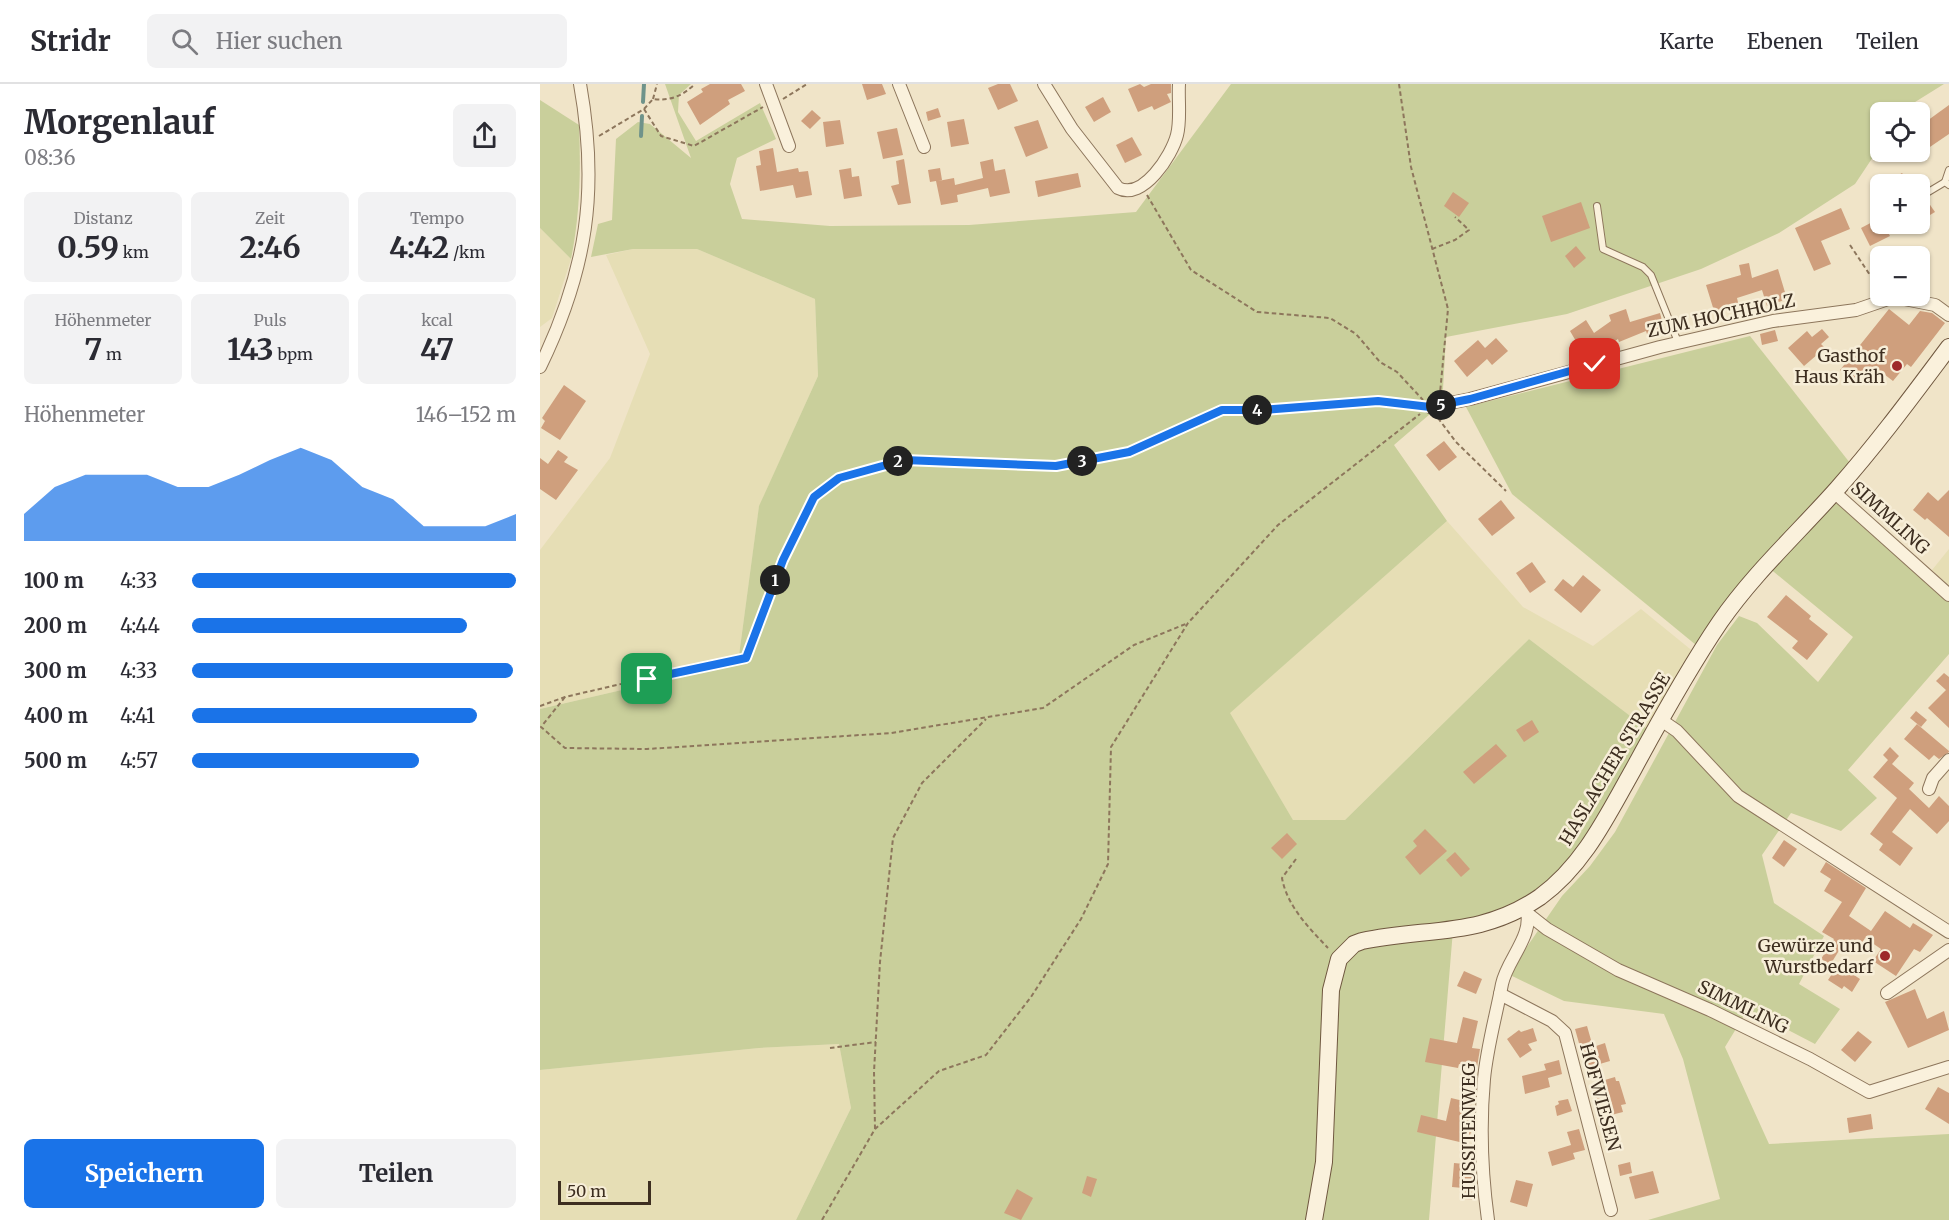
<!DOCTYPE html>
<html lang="de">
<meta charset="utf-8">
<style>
body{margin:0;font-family:Merriweather,serif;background:#f2f2f3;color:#2b2b33;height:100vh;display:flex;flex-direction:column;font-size:22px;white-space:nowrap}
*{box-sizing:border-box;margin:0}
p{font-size:20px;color:#7c7c81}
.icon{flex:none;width:33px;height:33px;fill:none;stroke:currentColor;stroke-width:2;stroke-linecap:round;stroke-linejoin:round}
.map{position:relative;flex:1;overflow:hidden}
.side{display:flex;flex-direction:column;background:#fff;width:540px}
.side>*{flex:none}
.buttons{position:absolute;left:1330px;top:18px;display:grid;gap:12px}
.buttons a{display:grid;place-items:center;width:60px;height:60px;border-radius:9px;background:#fff;box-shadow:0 2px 4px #0004;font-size:30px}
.scale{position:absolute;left:18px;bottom:15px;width:93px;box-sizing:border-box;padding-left:6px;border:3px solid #3d2e20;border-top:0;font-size:16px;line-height:21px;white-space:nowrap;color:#3d2e20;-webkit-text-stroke:4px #f7eed8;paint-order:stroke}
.pin{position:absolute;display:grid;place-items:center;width:51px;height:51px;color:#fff;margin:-26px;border-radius:12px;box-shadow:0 3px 9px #0006}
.km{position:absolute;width:30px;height:30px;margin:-15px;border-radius:50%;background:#222;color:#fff;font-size:16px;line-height:30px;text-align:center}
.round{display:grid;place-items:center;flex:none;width:63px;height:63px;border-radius:9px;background:#f2f2f3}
.head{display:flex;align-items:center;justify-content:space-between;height:102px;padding:0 24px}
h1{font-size:33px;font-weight:700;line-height:45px}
.stats{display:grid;grid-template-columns:repeat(3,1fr);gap:9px;height:102px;padding:6px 24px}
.stats div{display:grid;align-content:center;border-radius:9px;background:#f2f2f3;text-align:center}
.stats b{font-size:30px;font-weight:700}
.stats small{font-size:16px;font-weight:400}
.stats p{font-size:16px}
.chart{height:168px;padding:12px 24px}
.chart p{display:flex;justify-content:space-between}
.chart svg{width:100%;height:108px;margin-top:6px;fill:#1a73e8;opacity:.7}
.action{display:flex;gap:12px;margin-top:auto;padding:12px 24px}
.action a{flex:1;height:69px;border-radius:9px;background:#1a73e8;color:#fff;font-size:24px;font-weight:700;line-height:69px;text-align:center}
.action a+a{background:#f2f2f3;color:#2b2b33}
ul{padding:0 24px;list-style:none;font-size:20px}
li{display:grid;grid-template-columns:96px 72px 1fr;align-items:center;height:45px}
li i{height:15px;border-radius:8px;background:#1a73e8}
header{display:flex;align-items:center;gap:36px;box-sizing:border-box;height:84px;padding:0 30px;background:#fff;border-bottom:2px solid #e1e1e2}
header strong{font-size:28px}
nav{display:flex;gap:33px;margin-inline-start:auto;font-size:21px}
.search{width:420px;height:54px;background:#f2f2f3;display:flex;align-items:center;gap:15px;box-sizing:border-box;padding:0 21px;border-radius:9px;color:#7c7c81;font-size:22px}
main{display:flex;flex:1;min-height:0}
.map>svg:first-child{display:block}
</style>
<header>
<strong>Stridr</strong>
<div class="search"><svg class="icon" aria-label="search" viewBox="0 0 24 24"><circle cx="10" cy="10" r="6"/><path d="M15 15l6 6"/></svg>Hier suchen</div>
<nav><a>Karte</a><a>Ebenen</a><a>Teilen</a></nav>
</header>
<main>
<section class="side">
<div class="head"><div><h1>Morgenlauf</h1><p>08:36</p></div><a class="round"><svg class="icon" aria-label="share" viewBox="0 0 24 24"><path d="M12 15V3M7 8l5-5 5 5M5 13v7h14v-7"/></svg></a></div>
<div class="stats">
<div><p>Distanz</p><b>0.59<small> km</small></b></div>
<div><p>Zeit</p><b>2:46</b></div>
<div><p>Tempo</p><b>4:42<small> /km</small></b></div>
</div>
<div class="stats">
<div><p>Höhenmeter</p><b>7<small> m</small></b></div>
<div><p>Puls</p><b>143<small> bpm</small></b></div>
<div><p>kcal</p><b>47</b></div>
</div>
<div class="chart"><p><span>Höhenmeter</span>146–152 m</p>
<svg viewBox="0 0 160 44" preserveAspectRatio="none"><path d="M0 44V33L10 22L20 17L30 17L40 17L50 22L60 22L70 17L80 11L90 6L100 11L110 22L120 27L130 38L140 38L150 38L160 33V44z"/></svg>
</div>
<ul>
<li><b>100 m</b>4:33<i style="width:100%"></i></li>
<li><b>200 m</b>4:44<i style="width:85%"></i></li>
<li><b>300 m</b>4:33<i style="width:99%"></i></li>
<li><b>400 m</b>4:41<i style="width:88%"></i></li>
<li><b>500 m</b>4:57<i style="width:70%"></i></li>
</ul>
<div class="action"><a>Speichern</a><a>Teilen</a></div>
</section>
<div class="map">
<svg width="1409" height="1136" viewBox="0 0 1409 1136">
<rect width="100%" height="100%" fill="#f0e4c8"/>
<g fill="#e6deb5">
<path d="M0 144 31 175 12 234 0 243Z"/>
<path d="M93 165H157L275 215 278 292 219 423 198 579 0 625V466L70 374 110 270 66 171Z"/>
<path d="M907 437 983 523 1053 562 1101 525 1155 569 1110 647 989 555 805 736H753L689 629Z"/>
<path d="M1409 465V502L1392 486Z"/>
<path d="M299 960 311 1024 256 1136H0V986L219 964Z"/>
</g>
<g fill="#c9cf9b">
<path d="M125 0H151L139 11 138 28 156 57 220 19 236 55 197 74 190 100 202 135 290 142 429 141 596 128 691 0H1404L1359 28H1341V40L1333 45 1339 64 1315 100 1239 149 1161 185 1027 230 906 253 903 305 890 323V330L854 361 907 437 690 629 753 736H805L989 555 1110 647 1035 775 985 816 913 846 889 1136H778L797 867 772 1136H256L311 1024 299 960 219 964 0 986V625L198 579 219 422 278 292 275 215 157 165H93L51 173 58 140 72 136 76 55 98 38 110 40 151 74Z"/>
<path d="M0 16 39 41C41 87 40 130 31 175L0 144Z"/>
<path d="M1210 252 1310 379 1156 561 972 410 926 323Z"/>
<path d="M1300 419 1409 512V570L1308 686 1337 714 1301 747 1251 729 1222 771 1234 819 1284 852 1259 900 1300 925 1275 960 1208 925 1185 963 1229 1060 1409 1050V1136H1108L1180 1115 1143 975 1124 930 1024 917 968 890 1022 812 1050 782 1075 748 1177 561 1199 532 1217 539 1278 598 1313 553 1228 483 1289 421Z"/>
</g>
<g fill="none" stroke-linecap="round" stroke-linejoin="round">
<g stroke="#6f938a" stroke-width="4">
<path d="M103 18 104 0"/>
<path d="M101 52 102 32"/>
</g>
</g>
<g fill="#cf9f7d">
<path d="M170 0H201L205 7 188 16 190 20 160 41 147 18 163 8 161 5Z"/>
<path d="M322 0H342L346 10 327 16Z"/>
<path d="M458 0H470L478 17 458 26 448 4Z"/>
<path d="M600 0 604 3 611 0H631V9L627 10 631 18 614 26 612 22 598 28 588 5Z"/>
<path d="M563 13 571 28 554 38 545 23Z"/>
<path d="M1409 21V50L1384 67 1380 60V42Z"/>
<path d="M398 24 401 33 388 37 386 28Z"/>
<path d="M272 26 281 34 270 45 261 37Z"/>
<path d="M424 35 429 60 411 63 407 38Z"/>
<path d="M300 36 304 60 286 63 283 38Z"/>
<path d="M498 36 508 64 486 73 474 43Z"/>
<path d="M357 44 363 71 343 75 337 48Z"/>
<path d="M592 53 602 71 585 79 576 61Z"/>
<path d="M233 64 237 88 258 84 259 88 268 87 272 111 256 114 253 101 220 107 216 82 221 81 219 67Z"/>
<path d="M364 75 371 119 358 121 351 102 359 100 356 77Z"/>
<path d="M453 75 455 87 465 85 470 109 450 113 448 104 417 111 418 118 401 121 396 97 390 98 388 86 400 84 402 96 398 97 414 94 415 101 443 94 440 78Z"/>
<path d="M311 84 312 93 319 92 322 112 304 115 299 86Z"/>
<path d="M538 89 541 103 498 113 495 97Z"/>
<path d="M1362 89 1370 100H1344Z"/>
<path d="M913 108 929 119 919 133 904 122Z"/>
<path d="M1041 118 1050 144 1011 158 1002 132Z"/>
<path d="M1388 118 1395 128 1380 137V123Z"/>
<path d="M1301 124 1310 145 1281 157 1291 180 1274 187 1255 144Z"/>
<path d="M1340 134 1350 152 1330 162 1321 144Z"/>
<path d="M1036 162 1046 174 1034 184 1025 172Z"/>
<path d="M1209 179 1212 194 1238 185 1247 215 1227 222 1222 206 1197 214 1199 223 1175 230 1166 201 1201 191 1199 181Z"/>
<path d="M1086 225 1090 238 1120 229 1125 248 1108 253 1106 247 1079 258 1078 255 1059 268 1050 257 1040 264 1030 247 1046 236 1054 249 1071 237 1069 231Z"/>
<path d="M1349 225 1369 241 1380 227 1392 229 1405 239 1371 283 1367 280 1353 297 1336 284 1334 287 1328 282 1316 298 1300 286Z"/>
<path d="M1282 245 1289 253 1281 260 1285 264 1264 282 1248 264 1267 247 1272 253Z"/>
<path d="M1235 246 1238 257 1222 261 1220 250Z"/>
<path d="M956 254 968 267 952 281 947 275 927 293 914 277 938 256 945 264Z"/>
<path d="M24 301 46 317 20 356 1 344 5 337 2 334Z"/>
<path d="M904 357 917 373 899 387 886 371Z"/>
<path d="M18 366 28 373 24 378 38 386 16 416 0 405V374L8 380Z"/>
<path d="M1409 406V453L1387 434 1385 436 1373 426 1388 408 1398 417Z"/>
<path d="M961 416 975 434 952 452 938 435Z"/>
<path d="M992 478 1006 498 990 509 976 489Z"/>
<path d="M1043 491 1061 506 1041 529 1014 506 1023 495 1033 503Z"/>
<path d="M1246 511 1271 532 1269 535 1288 550 1267 576 1252 564 1258 557 1227 533Z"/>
<path d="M1404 589 1409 593V644L1388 624 1406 606 1396 597Z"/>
<path d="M1376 627 1387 636 1381 643 1370 634Z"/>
<path d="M992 636 999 648 984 658 976 646Z"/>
<path d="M1377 640 1409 667V668L1399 675 1394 671 1389 676 1364 655Z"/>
<path d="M956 660 967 672 934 700 923 688Z"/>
<path d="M1350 663 1359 672 1352 680 1374 699 1369 705 1389 724 1399 712 1409 722V737L1397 750 1370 725 1352 748 1373 764 1360 782 1339 766 1343 760 1330 750 1357 714 1333 693 1348 676 1343 671Z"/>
<path d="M885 745 907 767 880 791 865 773 877 762 873 757Z"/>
<path d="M747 749 757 760 742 775 731 764Z"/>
<path d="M1244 756 1257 765 1244 783 1232 774Z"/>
<path d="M915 768 930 785 921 793 906 776Z"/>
<path d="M1286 778 1326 804 1309 832 1331 847 1345 827 1370 844 1373 839 1393 851 1380 868 1374 865 1356 892 1333 877 1341 865 1325 854 1318 866 1305 857 1290 881 1281 875 1294 855 1282 848 1302 818 1284 807 1291 795 1280 788Z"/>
<path d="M1300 878 1314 886 1311 889 1320 895 1312 908 1304 902 1302 905 1288 896Z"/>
<path d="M924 887 942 895 936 910 917 902Z"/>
<path d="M1375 905 1387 935 1404 927 1409 946 1368 964 1345 918Z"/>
<path d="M923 933 938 937 932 964 940 965 937 983 919 980 918 984 885 978 890 954 917 959Z"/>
<path d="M1047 942 1053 963 1065 959 1070 977 1046 984 1035 945Z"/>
<path d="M993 944 997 957 988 960 992 966 980 974 967 955 979 946 981 948Z"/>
<path d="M1318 947 1332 958 1315 978 1301 966Z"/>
<path d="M1019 976 1022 990 1008 994 1010 1003 985 1010 982 992 1006 986 1004 980Z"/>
<path d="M1075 993 1076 997H1079L1086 1020 1081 1021 1083 1028 1071 1031 1069 1025 1060 1028 1051 1000Z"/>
<path d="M1398 1003 1409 1009V1040L1385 1025Z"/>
<path d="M911 1014 932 1019 927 1042 932 1043 928 1060 877 1048 881 1031 906 1037Z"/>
<path d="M1028 1015 1032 1027 1017 1032 1015 1022 1019 1020 1018 1017Z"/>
<path d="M1331 1030 1333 1045 1309 1049 1307 1034Z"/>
<path d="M1039 1045 1045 1066 1033 1069 1035 1075 1012 1082 1008 1068 1031 1061 1027 1048Z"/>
<path d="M1090 1078 1092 1089 1080 1092 1078 1081Z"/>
<path d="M914 1079 934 1081 931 1105 924 1104 936 1105 934 1116 922 1115 923 1104 912 1103Z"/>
<path d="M1113 1087 1119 1109 1095 1115 1089 1093Z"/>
<path d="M547 1092 557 1095 551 1113 542 1109Z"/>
<path d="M976 1096 993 1100 987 1123 970 1118Z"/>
<path d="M477 1105 493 1114 481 1136 464 1129Z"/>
</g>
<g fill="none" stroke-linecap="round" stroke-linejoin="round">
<g stroke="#8d765c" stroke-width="8">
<g id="lane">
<path d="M1405 98 1409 86"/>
<path d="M1380 113 1405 98 1409 101"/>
<path d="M1057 122 1063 165 1103 183 1111 191 1138 258"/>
</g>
</g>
<g stroke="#8d765c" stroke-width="14">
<g id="street">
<path d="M226 0 249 62"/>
<path d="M359 0 384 63"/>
<path d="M504 0 532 45 578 104C603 117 632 71 637 51 641 36 638 16 639 0"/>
<path d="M0 283C47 186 59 106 40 0"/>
<path d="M890 323 930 315 1120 263 1233 237 1316 226 1354 213 1395 221 1409 231"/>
<path d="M1294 408 1409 511"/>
<path d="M1121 636 1137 647 1198 712 1409 848"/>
<path d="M1389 705 1393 694 1409 676"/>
<path d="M988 830 1007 845 1078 886 1170 926 1270 975 1329 1008 1409 983"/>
<path d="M1347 909 1409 866"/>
<path d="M960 910 1012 937 1025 949 1071 1126"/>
<path d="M948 1136C942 1092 940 1039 944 995 947 963 956 932 962 900 967 875 995 851 986 824"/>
</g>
</g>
<g stroke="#6f573f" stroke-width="18">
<path id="secondary" d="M774 1136 784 1078 791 906 799 875 814 860 822 857C888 843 940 854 1000 813 1044 781 1067 732 1093 686 1120 636 1148 585 1180 538 1214 489 1257 450 1297 405 1337 360 1373 311 1409 263"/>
</g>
<g stroke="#8d765c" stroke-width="2" stroke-dasharray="4.5 3" stroke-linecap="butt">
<path d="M859 0 871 83 908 225 900 309"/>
<path d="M113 15 117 0"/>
<path d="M243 15 267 0"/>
<path d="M104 25 121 52 154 62 223 23"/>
<path d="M59 52 104 25 113 15C131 17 142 12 155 0"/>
<path d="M607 111 651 186 717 228 790 234 816 250 840 278 857 288 883 316"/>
<path d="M1310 161 1334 197 1341 203"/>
<path d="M892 165 915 156 929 146 915 133"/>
<path d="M898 334 916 358 966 407"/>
<path d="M25 613 1 643 25 664 107 665 351 649 503 624 594 561 648 539"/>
<path d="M0 622 25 613 159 582 206 574 243 476 274 413 299 394 364 376 516 382 589 368 682 326H722L838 317 878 322"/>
<path d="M756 775 742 794C747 822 769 844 788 864"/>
<path d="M290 964 336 958"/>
<path d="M335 1045 334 988 340 878 353 754 382 699 446 635"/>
<path d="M282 1136 335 1045 399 987 446 971 491 913 541 835 568 780 571 663 648 539 738 441 880 330"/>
</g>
<use href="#lane" stroke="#faf1dc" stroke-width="6"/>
<use href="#street" stroke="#faf1dc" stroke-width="12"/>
<use href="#secondary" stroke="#faf1dc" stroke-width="16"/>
</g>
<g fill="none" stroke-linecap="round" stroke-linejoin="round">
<g stroke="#fff" stroke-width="12">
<path id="route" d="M107 595 206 574 243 476 274 413 299 394 364 376 516 382 589 368 682 326H722L838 317 890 323 930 315 1055 280"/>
</g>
<use href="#route" stroke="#1a73e8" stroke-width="8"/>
</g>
<g fill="#9e2a2b" stroke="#f7eed8" stroke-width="2">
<circle cx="1357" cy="282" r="6"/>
<circle cx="1345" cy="872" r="6"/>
</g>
<g text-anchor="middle" stroke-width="5" stroke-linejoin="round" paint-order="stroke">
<g font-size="18" fill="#3d2e20" stroke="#f7eed8">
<text transform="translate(1181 232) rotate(-12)" y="6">ZUM HOCHHOLZ</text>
<text transform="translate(1350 434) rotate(42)" y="6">SIMMLING</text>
<text transform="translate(1075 675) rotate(-59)" y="6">HASLACHER STRASSE</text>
<text transform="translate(1203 923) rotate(26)" y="6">SIMMLING</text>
<text transform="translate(1060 1013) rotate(75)" y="6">HOFWIESEN</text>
<text transform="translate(929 1047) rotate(-90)" y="6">HUSSITENWEG</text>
</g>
<g font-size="18" fill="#3d2e20" stroke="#f7eed8" text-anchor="end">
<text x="1345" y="278">Gasthof<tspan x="1345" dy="21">Haus Kräh</tspan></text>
<text x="1333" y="868">Gewürze und<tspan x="1333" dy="21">Wurstbedarf</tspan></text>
</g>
</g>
</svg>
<div class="buttons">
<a><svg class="icon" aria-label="locate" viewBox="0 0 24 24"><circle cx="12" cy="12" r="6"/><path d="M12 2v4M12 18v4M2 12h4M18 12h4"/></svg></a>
<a>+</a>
<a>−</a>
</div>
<div class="scale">50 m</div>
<div class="pin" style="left:107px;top:595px;background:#1e9e55"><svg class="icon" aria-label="arrive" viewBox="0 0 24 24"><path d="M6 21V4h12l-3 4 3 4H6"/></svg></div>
<div class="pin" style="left:1055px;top:280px;background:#d93025"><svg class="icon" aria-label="check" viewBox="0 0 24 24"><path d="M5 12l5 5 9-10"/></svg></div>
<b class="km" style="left:235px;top:496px">1</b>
<b class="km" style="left:358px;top:377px">2</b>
<b class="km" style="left:542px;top:377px">3</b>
<b class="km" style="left:717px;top:326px">4</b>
<b class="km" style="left:901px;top:321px">5</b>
</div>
</main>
